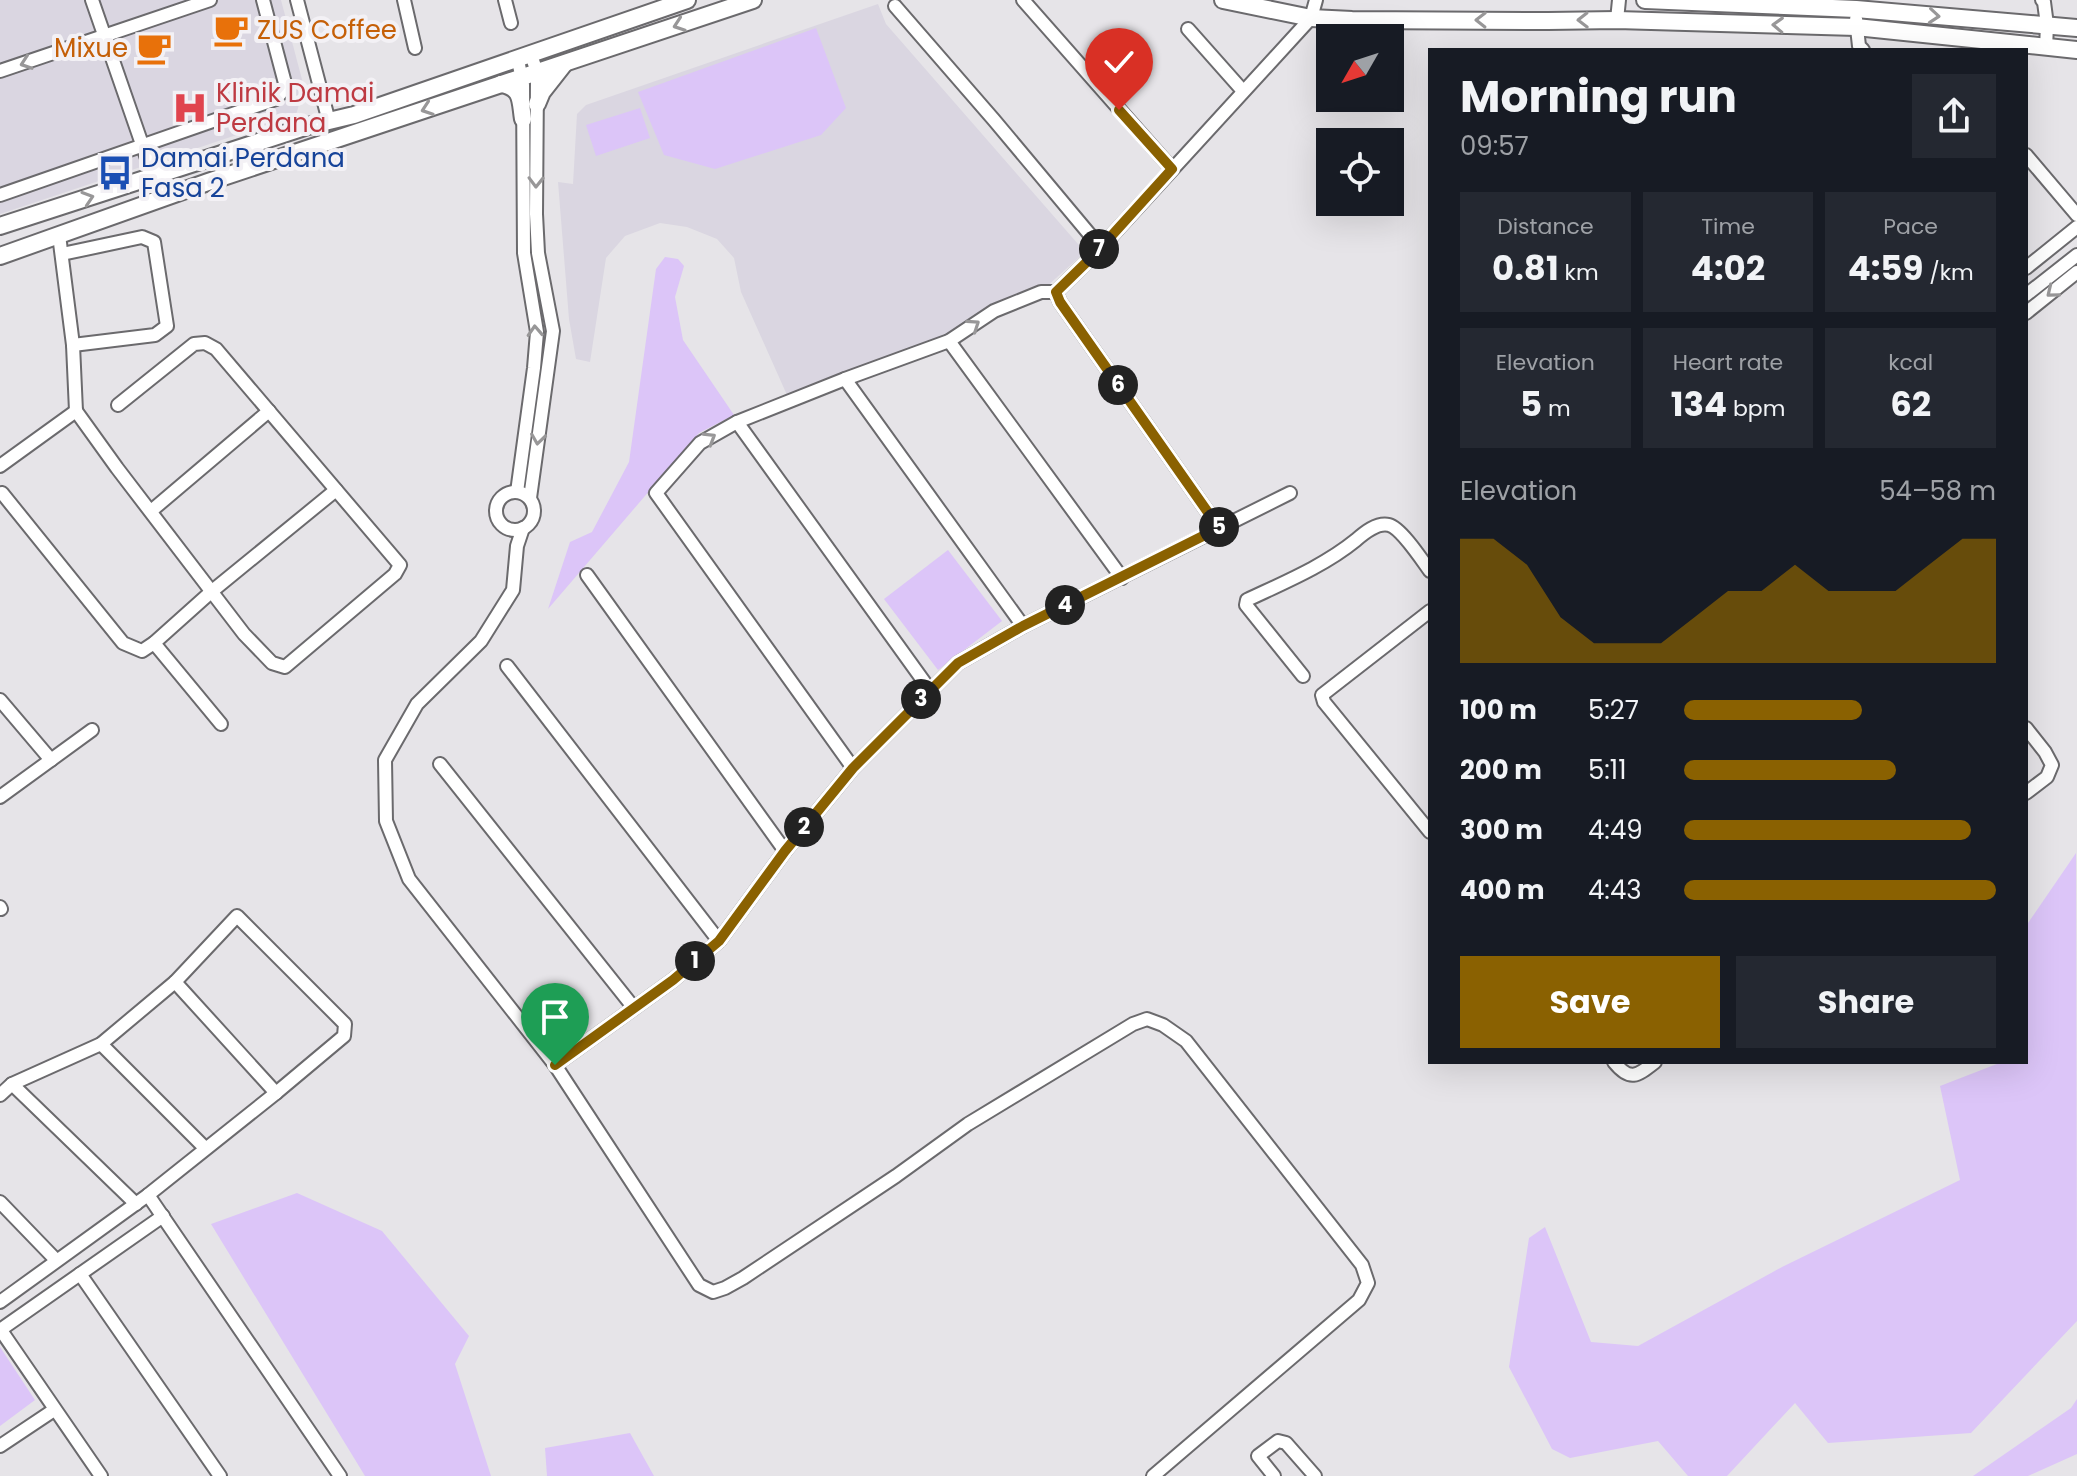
<!DOCTYPE html>
<meta charset="utf-8">
<style>
body{margin:0;font-family:Poppins,sans-serif;background:#242831;color:#f1f3f6;height:100vh;display:flex;flex-direction:column;font-size:30px;white-space:nowrap}
*{box-sizing:border-box;margin:0}
p{font-size:26px;color:#9ea1a6}
.icon{flex:none;width:44px;height:44px;fill:none;stroke:currentColor;stroke-width:2;stroke-linecap:round;stroke-linejoin:round}
.map{position:relative;flex:1;overflow:hidden}
.side{position:absolute;left:1428px;top:48px;width:600px;height:1016px;display:flex;flex-direction:column;background:#171b24;border-radius:0px;box-shadow:0 8px 32px #0002}
.side>*{flex:none}
.needle{width:52px;rotate:231deg}
.tools{position:absolute;left:1316px;top:24px;display:grid;gap:16px}
.tools a{display:grid;place-items:center;width:88px;height:88px;border-radius:0px;background:#171b24;box-shadow:0 8px 32px #0002;font-size:40px}
.pin{position:absolute;display:grid;place-items:center;width:68px;height:68px;color:#fff;margin:-82px -34px;border-radius:50% 50% 50% 0;rotate:-45deg;box-shadow:0 0 8px #0007}
.pin .icon{rotate:45deg}
.km{position:absolute;width:40px;height:40px;margin:-20px;border-radius:50%;background:#222;color:#fff;font-size:22px;line-height:40px;text-align:center}
.round{display:grid;place-items:center;flex:none;width:84px;height:84px;border-radius:0px;background:#242831}
.summary{display:flex;align-items:center;justify-content:space-between;height:136px;padding:0 32px}
h1{font-size:44px;font-weight:700;line-height:60px}
.figures{display:grid;grid-template-columns:repeat(3,1fr);gap:12px;height:136px;padding:8px 32px}
.figures div{display:grid;align-content:center;border-radius:0px;background:#242831;text-align:center}
.figures b{font-size:34px;font-weight:700}
.figures small{font-size:22px;font-weight:400}
.figures p{font-size:22px}
.chart{height:224px;padding:16px 32px}
.chart p{display:flex;justify-content:space-between}
.chart svg{width:100%;height:144px;margin-top:8px;fill:#8a6101;opacity:.7}
.action{display:flex;gap:16px;margin-top:auto;padding:16px 32px}
.action a{flex:1;height:92px;border-radius:0px;background:#8a6101;color:#fff;font-size:32px;font-weight:700;line-height:92px;text-align:center}
.action a+a{background:#242831;color:#f1f3f6}
ul{padding:0 32px;list-style:none;font-size:26px}
li{display:grid;grid-template-columns:128px 96px 1fr;align-items:center;height:60px}
li i{height:20px;border-radius:10px;background:#8a6101}
.map>svg:first-child{display:block}
</style>
<div class="map">
<svg width="2077" height="1476" viewBox="0 0 2077 1476">
<rect width="100%" height="100%" fill="#e6e4e8"/>
<g fill="#dad6e1">
<path d="M0 0H281L304 87 296 115 0 214Z"/>
<path d="M878 4 886 24 1085 252 1045 288 954 334 787 395 741 292 734 258 717 239 687 227 660 223 625 236 606 258 590 362 576 359 569 319 558 182 573 184 577 114 586 105Z"/>
</g>
<g fill="#dcc5f8">
<path d="M816 28 846 108 821 135 715 169 664 155 638 92Z"/>
<path d="M640 108 650 138 596 156 586 125Z"/>
<path d="M665 257 678 259 684 266 675 297 683 340 734 415 699 433 548 609 570 542 592 532 629 462 656 269Z"/>
<path d="M948 550 1002 621 938 670 884 599Z"/>
<path d="M2076 853 2077 1321 1971 1433 1828 1443 1795 1403 1727 1476H1688L1658 1441 1570 1458 1552 1449 1509 1367 1529 1238 1545 1227 1591 1342 1638 1346 1782 1267 1960 1180 1940 1086 2002 1062H2026V926Z"/>
<path d="M297 1193 382 1231 469 1336 455 1364 491 1476H365L211 1224Z"/>
<path d="M0 1347 35 1400 0 1426Z"/>
<path d="M2077 1399V1454L2028 1476H1973L2071 1408Z"/>
<path d="M630 1433 654 1476H547L545 1448Z"/>
</g>
<g fill="none" stroke-linecap="round" stroke-linejoin="round">
<g stroke="#6b6a6d" stroke-width="16">
<g id="minor">
<path d="M92 0 161 199"/>
<path d="M297 0 327 114"/>
<path d="M404 0 415 48"/>
<path d="M505 0 511 23"/>
<path d="M1023 0 1172 169"/>
<path d="M2042 0 2044 2 2047 25 2046 48"/>
<path d="M895 6 994 120 1101 248"/>
<path d="M1856 19 1859 46 1863 50"/>
<path d="M1617 20 1619 0"/>
<path d="M1188 29 1243 91"/>
<path d="M0 71 210 0"/>
<path d="M2026 155 2077 215"/>
<path d="M0 195 276 99 286 87 263 0"/>
<path d="M59 235 73 345 76 411"/>
<path d="M62 254 142 237 154 242 167 326 155 335 73 345"/>
<path d="M2026 268 2077 227"/>
<path d="M1056 292 1094 255 1311 18 1316 0"/>
<path d="M1056 292 1060 302 1219 528"/>
<path d="M2026 295 2077 255"/>
<path d="M2026 313 2077 272"/>
<path d="M949 341 1122 578"/>
<path d="M845 379 1023 626"/>
<path d="M76 411 117 468 244 634 272 663 285 667 395 574 400 565 216 349 205 343 194 344 118 405"/>
<path d="M737 422 930 690"/>
<path d="M0 466 76 411"/>
<path d="M517 492 534 368 537 332 524 253 523 85 518 60"/>
<circle cx="515" cy="511" r="19"/>
<path d="M2 493 123 643 142 651 154 643 211 592 336 490"/>
<path d="M530 498 553 331 538 253 536 214 537 80V72L531 55"/>
<path d="M151 511 269 411"/>
<path d="M523 528 517 546 513 590 481 641 417 704 385 760 386 821 409 879 555 1065 699 1285 713 1292 725 1288 743 1278 896 1176 968 1124 1133 1024 1147 1019 1163 1025 1186 1041 1362 1265 1368 1283 1359 1300 1153 1476"/>
<path d="M587 575 785 851"/>
<path d="M1430 611 1322 695 1324 702 1430 832"/>
<path d="M154 643 221 724"/>
<path d="M507 666 719 941"/>
<path d="M1303 676 1246 605 1247 600C1285 582 1324 566 1356 540 1364 533 1377 522 1389 525 1401 528 1422 560 1430 571"/>
<path d="M0 700 51 760"/>
<path d="M2026 728 2045 752 2052 765 2047 777 2026 793"/>
<path d="M440 764 634 1008"/>
<path d="M853 768 656 493 700 443 737 422 845 379 949 341 994 311 1041 292H1056"/>
<path d="M0 797 92 730"/>
<path d="M0 907 1 909"/>
<path d="M175 982 276 1093"/>
<path d="M101 1044 205 1148"/>
<path d="M1614 1062C1630 1082 1637 1076 1655 1062"/>
<path d="M555 1065 673 980 719 941 785 851 853 768 958 663 1023 626 1290 493"/>
<path d="M12 1084 136 1204"/>
<path d="M0 1095 12 1084 101 1044 175 982 237 916 345 1024 344 1036 276 1093 148 1195 0 1302"/>
<path d="M148 1195 340 1476"/>
<path d="M0 1202 56 1260"/>
<path d="M80 1274 220 1476"/>
<path d="M0 1329 101 1476"/>
<path d="M0 1330 163 1216"/>
<path d="M0 1446 54 1410"/>
<path d="M1274 1476 1258 1456 1278 1441 1286 1443 1315 1476"/>
</g>
</g>
<g stroke="#6b6a6d" stroke-width="20">
<g id="major">
<path d="M1223 0 1311 18 1352 20 1548 21 1617 20 1856 27 2077 50"/>
<path d="M1645 0 1856 9 2077 28"/>
<path d="M501 84C523 88 520 101 523 119"/>
<path d="M537 104 542 92 564 64"/>
<path d="M0 226 308 126 354 115 687 0"/>
<path d="M0 256 208 182 753 0"/>
</g>
</g>
<use href="#minor" stroke="#fff" stroke-width="12"/>
<use href="#major" stroke="#fff" stroke-width="16"/>
</g>
<defs><path id="oneway-chevron" d="M-2-3.5L2.5 0L-2 3.5" fill="none" stroke-width="1.6" stroke-linecap="round" stroke-linejoin="round" transform="scale(2)"/></defs>
<g stroke="#989798">
<use href="#oneway-chevron" transform="translate(1934 16) rotate(5)"/>
<use href="#oneway-chevron" transform="translate(1481 20) rotate(-179)"/>
<use href="#oneway-chevron" transform="translate(1583 20) rotate(179)"/>
<use href="#oneway-chevron" transform="translate(679 25) rotate(161)"/>
<use href="#oneway-chevron" transform="translate(1778 25) rotate(-178)"/>
<use href="#oneway-chevron" transform="translate(26 63) rotate(161)"/>
<use href="#oneway-chevron" transform="translate(427 109) rotate(161)"/>
<use href="#oneway-chevron" transform="translate(536 182) rotate(91)"/>
<use href="#oneway-chevron" transform="translate(88 198) rotate(-18)"/>
<use href="#oneway-chevron" transform="translate(2052 292) rotate(141)"/>
<use href="#oneway-chevron" transform="translate(974 325) rotate(-34)"/>
<use href="#oneway-chevron" transform="translate(535 331) rotate(-93)"/>
<use href="#oneway-chevron" transform="translate(710 438) rotate(-31)"/>
<use href="#oneway-chevron" transform="translate(538 439) rotate(98)"/>
</g>
<g fill="none" stroke-linecap="round" stroke-linejoin="round">
<g stroke="#fff" stroke-width="16">
<path id="route" d="M555 1065 673 980 719 941 785 851 853 768 958 663 1023 626 1219 528 1060 302 1056 292 1094 255 1172 169 1119 110"/>
</g>
<use href="#route" stroke="#8a6101" stroke-width="10"/>
</g>
<defs>
<g id="cafe-bare" transform="scale(2.76)"><path d="M-5.5-4.5H6V0H3Q3 3.5 0 3.5H-2.5Q-5.5 3.5-5.5 0ZM3-3.2v2h1.7v-2ZM-6 4.5H4V6H-6Z" fill="#e8710a" stroke="#f3f1f5" stroke-width="2.5" paint-order="stroke"/></g>
<g id="hospital-bare" transform="scale(2.76)"><path d="M-5-5h3v3.5h4V-5h3V5h-3V1.5h-4V5h-3Z" fill="#e0444e" stroke="#f3f1f5" stroke-width="2.5" paint-order="stroke"/></g>
<g id="bus-bare" transform="scale(2.76)"><path d="M-5-6H5V4H4V6H2V4H-2V6H-4V4H-5ZM-3.5-4V0h7V-4ZM-3.5 1.2v1.5H-2V1.2ZM2 1.2v1.5H3.5V1.2Z" fill="#1a4fb4" stroke="#f3f1f5" stroke-width="2.5" paint-order="stroke"/></g>
</defs>
<g fill-rule="evenodd">
<use href="#cafe-bare" x="231" y="30"/>
<use href="#cafe-bare" x="154" y="48"/>
<use href="#hospital-bare" x="190" y="108"/>
<use href="#bus-bare" x="115" y="173"/>
</g>
<g text-anchor="middle" stroke-width="8" stroke-linejoin="round" paint-order="stroke">
<g font-size="26" fill="#c56008" stroke="#f3f1f5" text-anchor="start">
<text x="257" y="39">ZUS Coffee</text>
<text x="128" y="57" text-anchor="end">Mixue</text>
</g>
<g font-size="26" fill="#be3a42" stroke="#f3f1f5" text-anchor="start">
<text x="216" y="102">Klinik Damai<tspan x="216" dy="30">Perdana</tspan></text>
</g>
<g font-size="26" fill="#164399" stroke="#f3f1f5" text-anchor="start">
<text x="141" y="167">Damai Perdana<tspan x="141" dy="30">Fasa 2</tspan></text>
</g>
</g>
</svg>
<div class="tools">
<a><svg class="needle" viewBox="-14 -14 28 28"><path d="M0-13l5 13h-10z" fill="#e53935"/><path d="M0 13l5-13h-10z" fill="#9ea1a6"/></svg></a>
<a><svg class="icon" aria-label="locate" viewBox="0 0 24 24"><circle cx="12" cy="12" r="6"/><path d="M12 2v4M12 18v4M2 12h4M18 12h4"/></svg></a>
</div>
<div class="pin" style="left:555px;top:1065px;background:#1e9e55"><svg class="icon" aria-label="arrive" viewBox="0 0 24 24"><path d="M6 21V4h12l-3 4 3 4H6"/></svg></div>
<div class="pin" style="left:1119px;top:110px;background:#d93025"><svg class="icon" aria-label="check" viewBox="0 0 24 24"><path d="M5 12l5 5 9-10"/></svg></div>
<b class="km" style="left:695px;top:961px">1</b>
<b class="km" style="left:804px;top:827px">2</b>
<b class="km" style="left:921px;top:699px">3</b>
<b class="km" style="left:1065px;top:605px">4</b>
<b class="km" style="left:1219px;top:527px">5</b>
<b class="km" style="left:1118px;top:385px">6</b>
<b class="km" style="left:1099px;top:249px">7</b>
<section class="side">
<div class="summary"><div><h1>Morning run</h1><p>09:57</p></div><a class="round"><svg class="icon" aria-label="share" viewBox="0 0 24 24"><path d="M12 15V3M7 8l5-5 5 5M5 13v7h14v-7"/></svg></a></div>
<div class="figures">
<div><p>Distance</p><b>0.81<small> km</small></b></div>
<div><p>Time</p><b>4:02</b></div>
<div><p>Pace</p><b>4:59<small> /km</small></b></div>
</div>
<div class="figures">
<div><p>Elevation</p><b>5<small> m</small></b></div>
<div><p>Heart rate</p><b>134<small> bpm</small></b></div>
<div><p>kcal</p><b>62</b></div>
</div>
<div class="chart"><p><span>Elevation</span>54–58 m</p>
<svg viewBox="0 0 160 44" preserveAspectRatio="none"><path d="M0 44V6L10 6L20 14L30 30L40 38L50 38L60 38L70 30L80 22L90 22L100 14L110 22L120 22L130 22L140 14L150 6L160 6V44z"/></svg>
</div>
<ul>
<li><b>100 m</b>5:27<i style="width:57%"></i></li>
<li><b>200 m</b>5:11<i style="width:68%"></i></li>
<li><b>300 m</b>4:49<i style="width:92%"></i></li>
<li><b>400 m</b>4:43<i style="width:100%"></i></li>
</ul>
<div class="action"><a>Save</a><a>Share</a></div>
</section>
</div>
